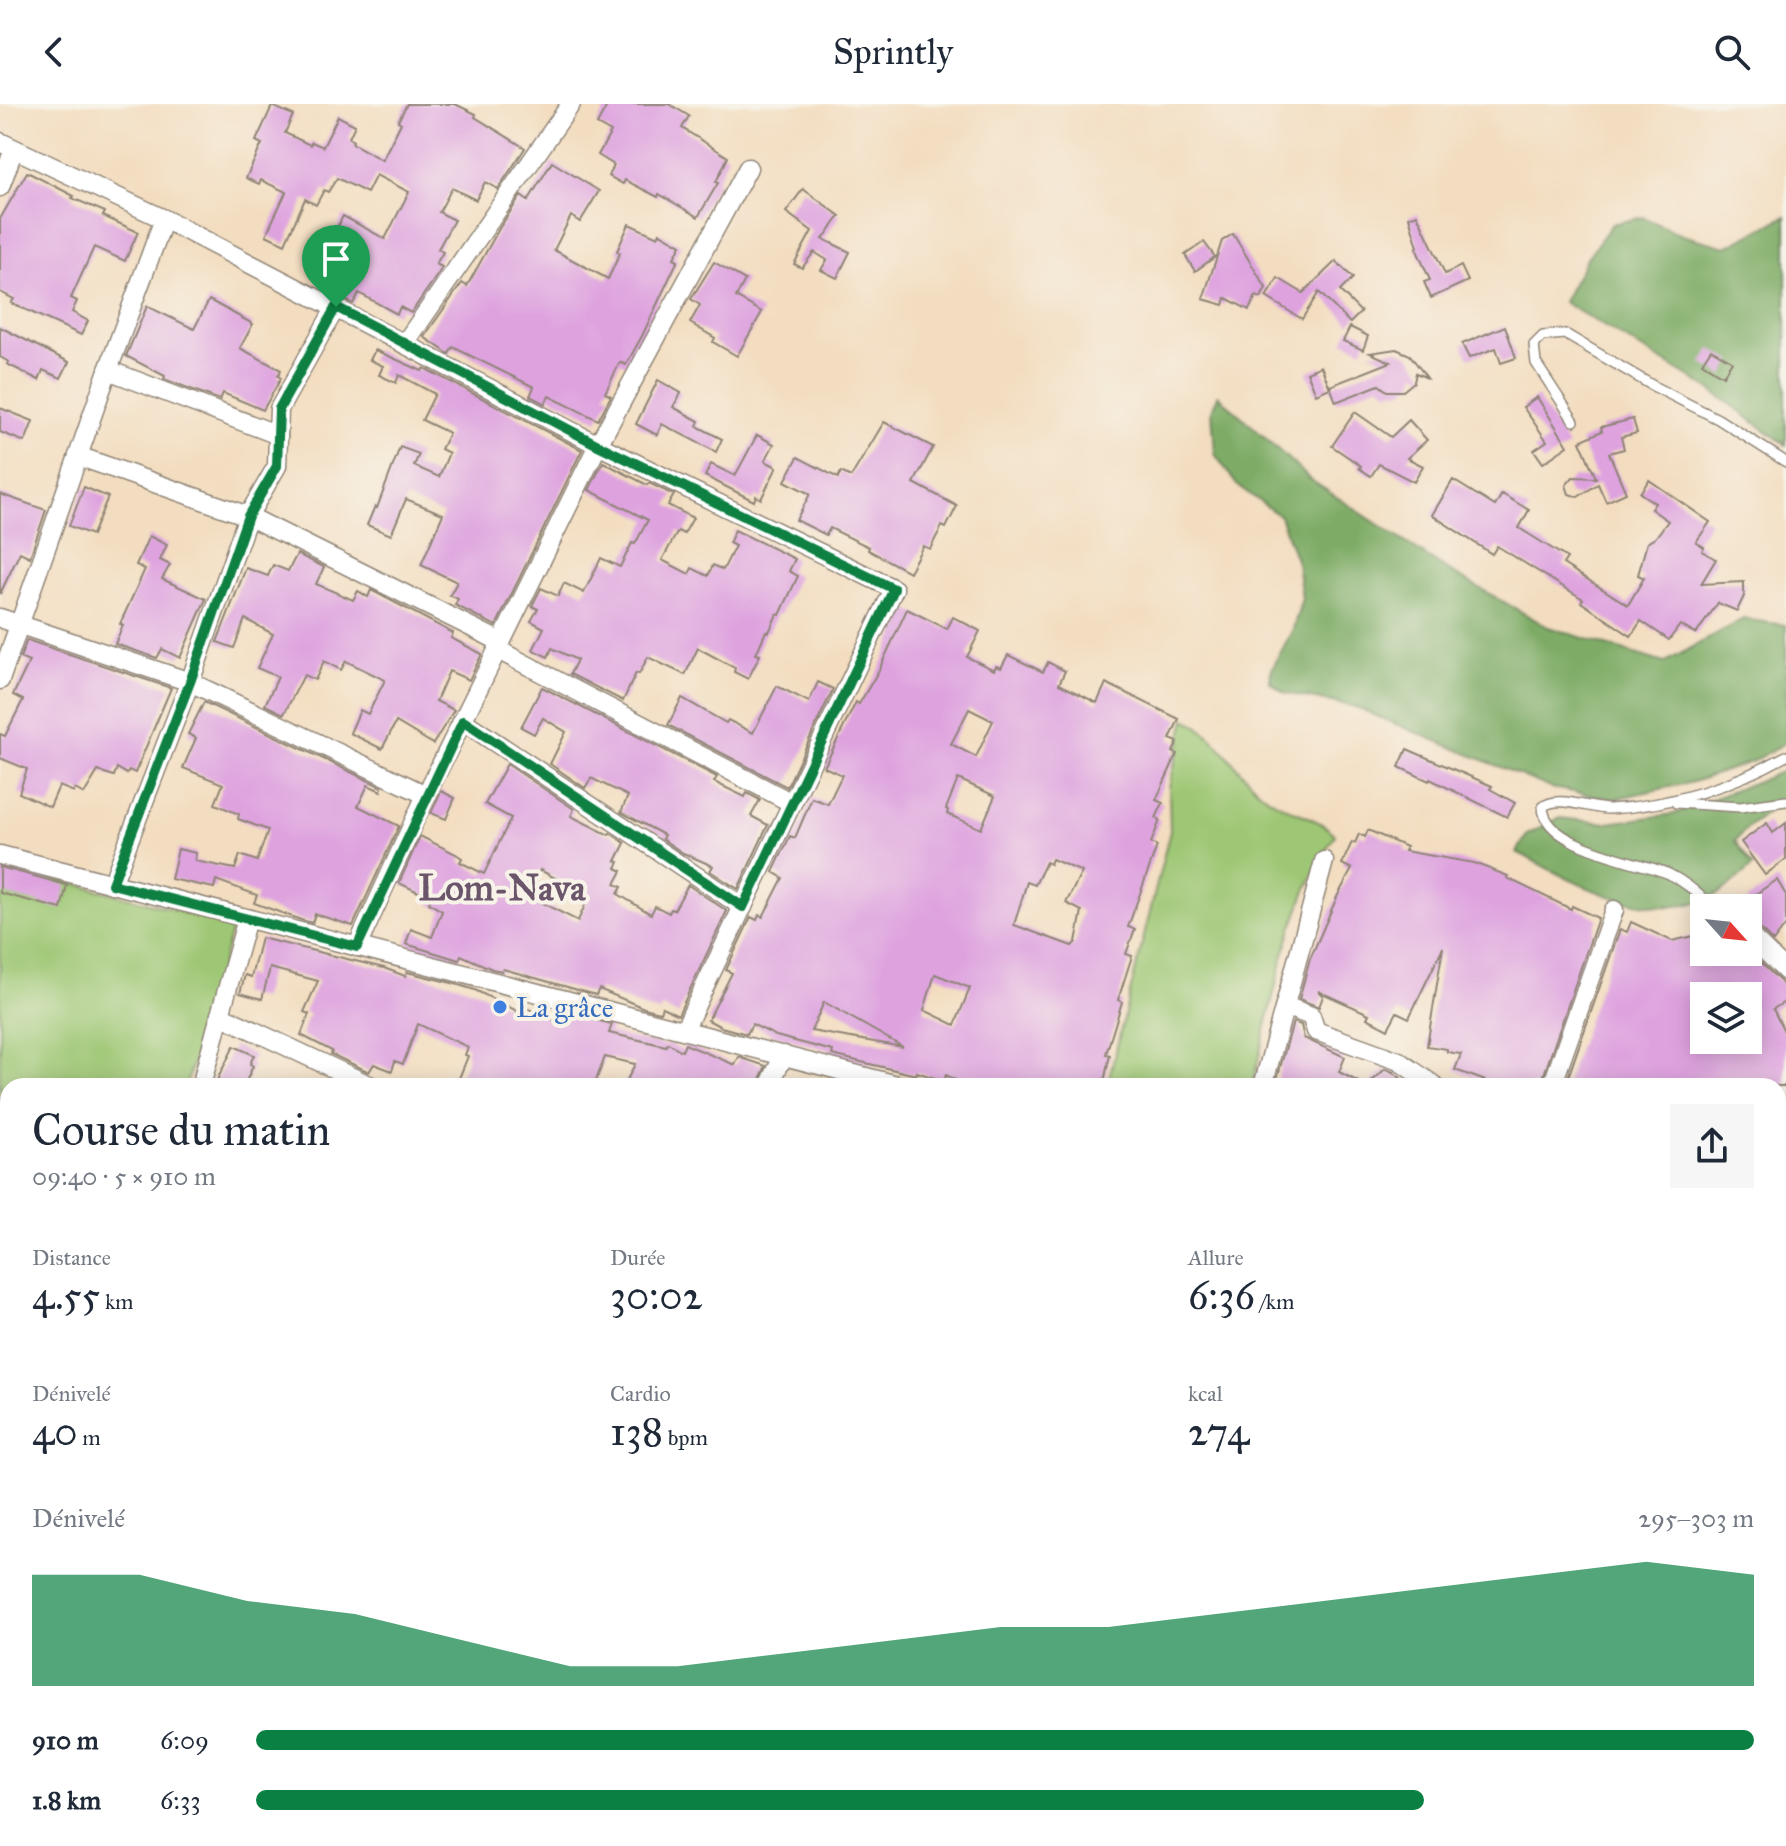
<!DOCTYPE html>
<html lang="fr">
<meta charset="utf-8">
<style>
body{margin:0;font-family:"IM FELL Great Primer",serif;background:#f6f6f7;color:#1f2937;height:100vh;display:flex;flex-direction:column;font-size:30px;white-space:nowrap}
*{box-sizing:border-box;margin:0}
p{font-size:26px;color:#747a83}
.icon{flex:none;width:44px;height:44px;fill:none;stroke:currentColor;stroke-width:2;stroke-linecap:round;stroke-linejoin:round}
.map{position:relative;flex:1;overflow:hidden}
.panel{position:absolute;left:0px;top:974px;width:1786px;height:768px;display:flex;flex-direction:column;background:#fff;border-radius:24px 24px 0 0;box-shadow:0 4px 20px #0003}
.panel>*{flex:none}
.needle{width:52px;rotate:117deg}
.tools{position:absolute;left:1690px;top:790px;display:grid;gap:16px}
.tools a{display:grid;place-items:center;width:72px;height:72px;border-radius:0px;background:#fff;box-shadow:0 4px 20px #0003;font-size:40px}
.pin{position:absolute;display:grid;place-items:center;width:68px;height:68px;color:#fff;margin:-82px -34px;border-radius:50% 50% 50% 0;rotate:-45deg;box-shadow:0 0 8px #0007}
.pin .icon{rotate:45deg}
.round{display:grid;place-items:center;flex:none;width:84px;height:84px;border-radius:0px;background:#f6f6f7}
.headline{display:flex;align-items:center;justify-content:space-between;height:136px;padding:0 32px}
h1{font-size:44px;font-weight:600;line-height:60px}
.metrics{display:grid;grid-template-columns:repeat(3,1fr);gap:12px;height:136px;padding:8px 32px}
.metrics div{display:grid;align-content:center}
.metrics b{font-size:40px;font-weight:600}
.metrics small{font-size:22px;font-weight:400}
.metrics p{font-size:22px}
.chart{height:224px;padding:16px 32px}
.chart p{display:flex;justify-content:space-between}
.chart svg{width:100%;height:144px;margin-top:8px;fill:#0b8043;opacity:.7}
ul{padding:0 32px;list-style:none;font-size:26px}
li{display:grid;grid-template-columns:128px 96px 1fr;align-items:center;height:60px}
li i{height:20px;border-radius:10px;background:#0b8043}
header{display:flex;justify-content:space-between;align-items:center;height:104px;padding:0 32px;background:#fff;font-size:36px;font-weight:600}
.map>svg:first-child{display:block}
</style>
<header><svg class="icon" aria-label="back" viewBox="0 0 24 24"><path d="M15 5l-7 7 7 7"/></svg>Sprintly<svg class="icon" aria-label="search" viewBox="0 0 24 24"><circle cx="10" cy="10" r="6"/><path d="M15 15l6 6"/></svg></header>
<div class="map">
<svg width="1786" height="1742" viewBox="0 0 1786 1742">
<rect width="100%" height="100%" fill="#f7f3e8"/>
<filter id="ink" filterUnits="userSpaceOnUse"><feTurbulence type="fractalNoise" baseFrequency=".0125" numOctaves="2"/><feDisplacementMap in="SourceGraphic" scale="16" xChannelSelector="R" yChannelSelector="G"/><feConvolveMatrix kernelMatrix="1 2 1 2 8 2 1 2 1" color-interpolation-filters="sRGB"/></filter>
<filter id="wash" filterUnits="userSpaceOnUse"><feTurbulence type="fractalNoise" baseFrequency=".006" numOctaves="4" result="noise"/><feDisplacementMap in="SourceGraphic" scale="32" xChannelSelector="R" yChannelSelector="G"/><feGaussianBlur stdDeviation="1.8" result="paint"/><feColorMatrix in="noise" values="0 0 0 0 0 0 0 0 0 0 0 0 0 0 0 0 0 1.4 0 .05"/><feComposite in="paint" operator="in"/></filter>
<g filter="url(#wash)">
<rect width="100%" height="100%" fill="#f3ddc0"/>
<g fill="#9ec774" stroke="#647950" stroke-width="2">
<path d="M1186 615C1218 632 1234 665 1261 688 1283 708 1318 711 1335 731 1287 805 1273 897 1252 982H1107L1170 727 1169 683Z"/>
<path d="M0 760 233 821 186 982H8V1126L0 1124Z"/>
</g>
<g fill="#7eac66" stroke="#546c48" stroke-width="2">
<path d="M1786 112V341L1709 285 1563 198 1586 155 1612 120 1643 113 1682 131 1726 143Z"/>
<path d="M1218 291 1311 376 1444 464 1548 523 1664 559 1743 515 1786 521V638L1754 657 1693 678 1613 695 1551 684 1352 602 1285 589 1270 578 1271 567 1293 525 1302 494 1297 459 1280 412 1237 381 1215 350 1212 307Z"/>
<path d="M1786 666V693L1747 724 1735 737 1753 762C1743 771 1731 782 1719 789 1653 825 1576 780 1517 748L1527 731 1559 714 1607 719 1674 710Z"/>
</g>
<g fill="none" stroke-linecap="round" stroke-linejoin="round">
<g stroke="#63a8d9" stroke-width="5">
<path d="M0 1657 8 1667"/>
<path d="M18 1742 19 1734"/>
</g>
</g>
<g id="blocks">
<g fill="#dea3df" fill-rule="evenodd">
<path d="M407 0H455L476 10 475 13 525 44 498 85 485 78 476 96 452 84 439 108 454 116 438 145 443 148 436 160 442 163 440 167 411 209 400 203 397 210 359 189 353 200 326 186 334 169 318 162 343 112 385 135 409 88 376 71 367 89 337 74 328 88 324 86 316 101 305 95 285 140 266 131 286 88 261 76 259 80 246 74 262 40 256 37 272 2 293 11 285 29 310 41 312 38 323 43 338 12 355 21 349 34 353 37 352 39 382 56 401 19 398 17Z"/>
<path d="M608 0H669L689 12 682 24 728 53 716 78 718 79 698 113 659 90 658 93 625 76 623 80 609 72 614 61 598 51 611 28 597 20Z"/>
<path d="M552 58 599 87 580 118 571 112 554 146 608 175 620 149 617 147 629 120 658 133 660 129 681 141 674 154 678 156 642 232 626 261 620 258 605 289 611 292 598 316 549 292 545 300 530 292 534 283 453 243 449 250 424 233 462 179 467 182 500 123 521 92 528 97Z"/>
<path d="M27 68 74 92 72 94 105 108 103 112 138 128 125 157 94 143 71 194 77 197 72 208 88 217 81 231 11 199 14 195 0 188V115Z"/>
<path d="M803 85 840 112 823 135 850 148 837 174 821 166 827 156 814 148 802 164 794 160 812 127 786 108Z"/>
<path d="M1417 110 1445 170 1461 162 1468 177 1431 194 1424 178 1430 176 1416 144 1418 143 1409 113Z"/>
<path d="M1233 130 1266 184 1261 194 1256 192 1249 206 1226 194 1224 201 1203 195 1222 137Z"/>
<path d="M1204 138 1215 153 1195 167 1185 151Z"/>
<path d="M1336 157 1353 174 1340 187 1361 208 1350 219 1319 188 1302 215 1266 193 1278 174 1303 189Z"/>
<path d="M714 158 745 176 736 193 762 208 737 252 713 238 715 234 690 219 700 201 691 195Z"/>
<path d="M209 196 253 220 240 244 281 266 278 272 281 274 263 306 223 289 220 296 164 275 165 272 126 252 147 202 194 225Z"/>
<path d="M1505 222 1516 254 1501 259 1496 244 1469 254 1462 240Z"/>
<path d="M0 223 69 258 61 274 43 266 39 276 7 260 9 258 0 253Z"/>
<path d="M1350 223 1368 232 1363 246 1343 237Z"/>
<path d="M1396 245 1410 251 1427 274 1416 269 1414 278 1403 287H1387L1379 281 1336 298 1330 282 1391 258 1370 249Z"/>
<path d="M1711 245 1732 257 1723 272 1702 259Z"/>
<path d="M375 246 422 267 424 264 582 346 496 522 455 501 458 495 450 491 457 478 421 461 443 410 406 395 391 431 367 421 375 402 377 404 400 343 419 350 414 362 439 373 449 349 441 345 449 329 422 316 435 290 399 271 396 279 379 271 383 262 370 256Z"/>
<path d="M1321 262 1330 284 1316 290 1307 268Z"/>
<path d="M658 276 681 289 673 303 699 317 697 322 722 335 716 348 662 320 657 331 636 320Z"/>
<path d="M1537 293 1568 342 1543 359 1534 346 1547 337 1523 303Z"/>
<path d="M0 304 33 317 25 338 0 328Z"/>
<path d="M1355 308 1391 333 1409 316 1427 336 1407 354 1423 362 1414 378 1379 360 1371 372 1359 364 1361 362 1332 342Z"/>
<path d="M1633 315 1637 329 1621 333 1624 345 1609 349 1626 389 1606 398 1598 380 1578 393 1569 390 1566 381 1573 373 1596 374 1580 337 1602 327 1601 323Z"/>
<path d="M884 318 933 343 914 379 957 402 946 424 942 422 930 445 923 442 909 468 868 446 869 443 830 424 826 431 796 416 810 390 785 377 798 353 838 374 841 368 851 373Z"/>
<path d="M757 331 774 340 765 357 777 363 761 395 756 392 754 397 705 372 711 360 735 372Z"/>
<path d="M603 358 647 381 649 379 674 391 668 401 693 414 684 430 678 427 662 456 689 470 692 464 708 472 713 461 723 466 735 442 729 439 735 426 795 455 789 467 798 472 780 511 777 510 769 528 766 527 756 550 760 551 748 575 734 568 735 564 698 544 685 571 648 553 639 570 636 569 623 597 570 570 577 556 552 544 548 553 533 546 544 524 531 517 538 505 532 502 541 484 558 492 564 479 584 489 601 454 620 463 632 439 635 440 648 416 589 386Z"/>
<path d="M1453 376 1495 402 1502 390 1529 406 1519 424 1567 454 1563 460 1628 501 1644 474 1638 471 1647 439 1655 434 1668 417 1651 405 1655 399 1640 389 1649 376 1710 418 1696 438 1704 443 1702 447 1716 455 1701 480 1744 478V492L1737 507 1718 499 1696 530 1680 521 1669 536 1641 517 1631 532 1581 498 1583 495 1497 442 1492 450 1432 411Z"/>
<path d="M84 383 108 393 92 431 69 422Z"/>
<path d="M0 390 46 406 30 453 20 448 0 490Z"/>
<path d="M149 432 167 441 160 456 170 461 162 475 206 495 180 554 162 545 157 554 115 540 123 521 120 520 145 465 136 461Z"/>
<path d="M297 450 324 463 316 480 353 496 358 487 368 493 371 486 453 529 451 534 482 550 469 576 449 567 436 597 454 606 433 640 396 618 382 645 350 629 360 606 368 610 385 576 346 557 341 566 324 557 315 576 304 571 284 610 265 601 278 573 257 564 273 530 245 515 234 544 217 538 246 464 268 472 273 461 288 467Z"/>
<path d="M907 505 947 525 953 513 980 527 967 553 994 566 996 562 1001 564 1008 551 1043 568 1048 558 1065 567 1059 580 1097 599 1106 579 1179 615 1170 635 1178 638 1173 648 1177 650 1156 696 1163 699 1156 714 1160 716 1151 739 1157 742 1128 823 1135 825 1126 850 1132 852 1118 896 1122 898 1106 950 1110 951 1103 982H966L946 971 944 977 917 968 916 971 832 951 833 947 776 932 752 920 747 930 721 923 708 916 732 869 726 866 751 813 757 816 759 811 763 813 783 774 773 768 790 732 795 734 812 694 828 700 842 671 824 663 856 598 859 600 879 566ZM969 605 993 617 976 653 951 640ZM958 675 995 692 981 725 947 710 948 706 946 705ZM1052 755 1082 768 1066 799 1082 807 1076 838 1072 842 1014 821 1027 778 1035 781 1046 758 1050 760ZM935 870 970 884 955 921 924 906ZM824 898 903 943 811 927Z"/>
<path d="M27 536 171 584 135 669 129 666 127 670 117 664 114 672 98 667 84 690 75 685 74 688 59 682 50 703 19 689 27 665 0 654V630L5 632 23 596 13 591 29 558 20 554Z"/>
<path d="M818 578 833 585 787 683 668 621 682 594 726 619 728 616 753 629 777 582 809 598Z"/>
<path d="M542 583 717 673 714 678 745 693 747 689 760 696 751 712 768 721 738 785 710 767 713 762 683 749 662 735 664 731 621 708 628 692 591 674 585 684 550 660 566 628 543 614 534 630 521 623Z"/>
<path d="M204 598 382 683 381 687 368 681 358 702 399 722 353 822 315 810 312 819 301 816 254 799 257 791 216 776 214 784 171 775 178 745 196 749 195 757 235 765 240 751 257 757 268 726 238 715 239 710 215 700 223 680 183 664 196 634 188 630Z"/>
<path d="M1407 645 1492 682 1490 685 1515 699 1507 713 1430 675 1429 677 1399 663Z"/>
<path d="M507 660 574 705 571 712 609 731 610 729 625 739 616 757 619 758 616 764 622 767 615 780 622 783 618 790 651 810 655 802 669 809 671 805 674 806 688 781 727 807 678 911 662 903 660 908 644 904 599 885 596 891 503 865 502 867 492 865 461 851 459 856 406 840 411 825 432 833 442 807 429 799 431 794 399 779 420 732 456 750 462 754 460 758 484 770 511 714 485 700ZM540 766 589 792 578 817 528 792Z"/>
<path d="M441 687 455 694 446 715 431 709Z"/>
<path d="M1767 719 1773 729 1786 719V755L1765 771 1741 738Z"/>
<path d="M1368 726 1406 743 1404 747 1474 759 1508 772 1507 774 1571 805 1572 802 1598 814 1540 982H1484L1486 977 1455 966 1461 950 1447 948V945L1427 942 1443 843 1409 914 1397 908 1388 925 1367 914 1369 910 1318 887 1323 892 1319 903 1299 895 1310 855 1337 793 1352 765 1342 760 1352 738 1355 739 1359 730 1365 733Z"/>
<path d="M0 763 67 781 61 805 0 789Z"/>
<path d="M1777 776 1786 791V821L1773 838 1756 821 1748 818V795Z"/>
<path d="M1631 818 1672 837 1694 832 1699 852 1716 848 1748 847 1781 878 1786 885V897L1773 905 1786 931V982H1565L1620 825 1627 828ZM1704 892H1748V936H1704Z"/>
<path d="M261 834 384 864 405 872 407 868 452 879 475 886 523 910 526 904 559 918 563 908 612 920 609 929 666 942 668 939 682 947 685 940 735 961 739 953 766 962 757 982H624L635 960 605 953 594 982H456L468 952 465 951 468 943 418 920 403 960 395 957 392 967 374 960 369 968 331 950 332 947 301 931 309 910 304 908 318 877 270 864 262 895 240 889 245 871 251 873Z"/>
<path d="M1293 918 1301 921 1304 934 1345 953 1339 968 1366 982H1275Z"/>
<path d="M234 942 254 951 250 960 253 962 244 982H214Z"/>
<path d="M1385 965 1393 968 1410 982H1367Z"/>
</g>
</g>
</g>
<g filter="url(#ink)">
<use href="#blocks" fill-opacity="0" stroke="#8f8476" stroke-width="2"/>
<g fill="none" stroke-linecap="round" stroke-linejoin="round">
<g stroke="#8f8476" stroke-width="12">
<g id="lane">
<path d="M1574 317 1536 259 1534 241 1543 232 1565 230 1655 283 1718 315 1786 358"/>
<path d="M1676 699 1740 703 1786 697"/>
<path d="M1714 804C1699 791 1687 779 1669 770 1641 757 1544 744 1543 703 1557 690 1589 705 1609 705 1670 702 1733 682 1786 652"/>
</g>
</g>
<g stroke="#8f8476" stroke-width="21">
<g id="street">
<path d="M0 38 164 115 598 341 894 485 684 926"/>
<path d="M0 83 14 45"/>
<path d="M405 239 571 0"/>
<path d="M108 266 278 331"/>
<path d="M78 352 248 412 501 538"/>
<path d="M0 514 190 578 426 691"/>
<path d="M498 546 792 699"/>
<path d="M0 576 108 266 164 115"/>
<path d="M463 617 743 803"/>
<path d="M0 751 901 982"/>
<path d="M112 780 190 578 248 412 277 362 279 305 336 203"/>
<path d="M247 815 220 911 371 982"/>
<path d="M1748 830 1786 867"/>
<path d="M357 843 426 691 598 341 748 64"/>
<path d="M1285 902 1311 912 1316 927 1399 957 1435 982"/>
<path d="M201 982 220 911"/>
<path d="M769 982 784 951"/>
<path d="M1263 982 1324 757"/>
<path d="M1552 982 1614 806"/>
<path d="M1778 1102 1786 1096"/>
<path d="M1778 1208 1786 1210"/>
<path d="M1778 1411 1786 1422"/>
<path d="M0 1512 8 1515"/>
<path d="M1778 1616 1786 1610"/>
<path d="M0 1708 8 1702"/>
<path d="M160 1734 178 1742"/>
<path d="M478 1734 497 1742"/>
<path d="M1015 1734 1024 1742"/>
<path d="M1340 1734 1347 1742"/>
<path d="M209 1742 212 1734"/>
<path d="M412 1742 416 1734"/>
<path d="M622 1742 625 1734"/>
<path d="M946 1742 956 1734"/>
<path d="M1395 1742 1405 1734"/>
<path d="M1615 1742 1625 1734"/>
</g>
</g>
<use href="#lane" stroke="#fff" stroke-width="9"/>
<use href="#street" stroke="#fff" stroke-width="18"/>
</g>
</g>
<g fill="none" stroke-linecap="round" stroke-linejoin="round" filter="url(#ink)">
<g stroke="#fff" stroke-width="16">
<path id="route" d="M336 203 598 341 894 485 743 803 463 617 357 843 112 780 190 578 248 412 277 362 279 305Z"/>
</g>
<use href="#route" stroke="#0b8043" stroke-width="10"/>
</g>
<circle fill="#3f7fe0" stroke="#f7f3e8" stroke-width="3" cx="500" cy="903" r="8"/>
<g text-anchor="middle" stroke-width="8" stroke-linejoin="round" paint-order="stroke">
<g font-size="28" fill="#366cbe" stroke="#f7f3e8" text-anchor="start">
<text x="516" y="913">La grâce</text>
</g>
<g font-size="36" font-weight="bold" fill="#6a556a" stroke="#f7f3e8">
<text x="502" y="796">Lom-Nava</text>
</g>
</g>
</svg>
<div class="tools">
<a><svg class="needle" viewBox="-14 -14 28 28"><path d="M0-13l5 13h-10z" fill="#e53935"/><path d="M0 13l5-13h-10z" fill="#747a83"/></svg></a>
<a><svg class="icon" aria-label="layers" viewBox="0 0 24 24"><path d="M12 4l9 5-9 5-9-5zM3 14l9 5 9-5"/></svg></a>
</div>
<div class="pin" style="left:336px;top:203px;background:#1e9e55"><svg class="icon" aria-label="arrive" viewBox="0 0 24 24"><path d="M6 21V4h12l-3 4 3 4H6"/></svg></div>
<section class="panel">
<div class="headline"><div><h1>Course du matin</h1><p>09:40 · 5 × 910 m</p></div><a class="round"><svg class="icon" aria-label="share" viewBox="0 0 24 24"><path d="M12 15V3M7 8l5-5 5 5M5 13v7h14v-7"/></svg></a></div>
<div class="metrics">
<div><p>Distance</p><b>4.55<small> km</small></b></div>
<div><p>Durée</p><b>30:02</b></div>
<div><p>Allure</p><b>6:36<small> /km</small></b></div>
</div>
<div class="metrics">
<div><p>Dénivelé</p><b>40<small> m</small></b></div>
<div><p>Cardio</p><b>138<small> bpm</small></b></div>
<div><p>kcal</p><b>274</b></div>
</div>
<div class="chart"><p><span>Dénivelé</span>295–303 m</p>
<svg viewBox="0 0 160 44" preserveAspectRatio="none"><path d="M0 44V10L10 10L20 18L30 22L40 30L50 38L60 38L70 34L80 30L90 26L100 26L110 22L120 18L130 14L140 10L150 6L160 10V44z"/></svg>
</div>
<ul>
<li><b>910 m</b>6:09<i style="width:100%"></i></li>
<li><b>1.8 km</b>6:33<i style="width:78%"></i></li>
</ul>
</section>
</div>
